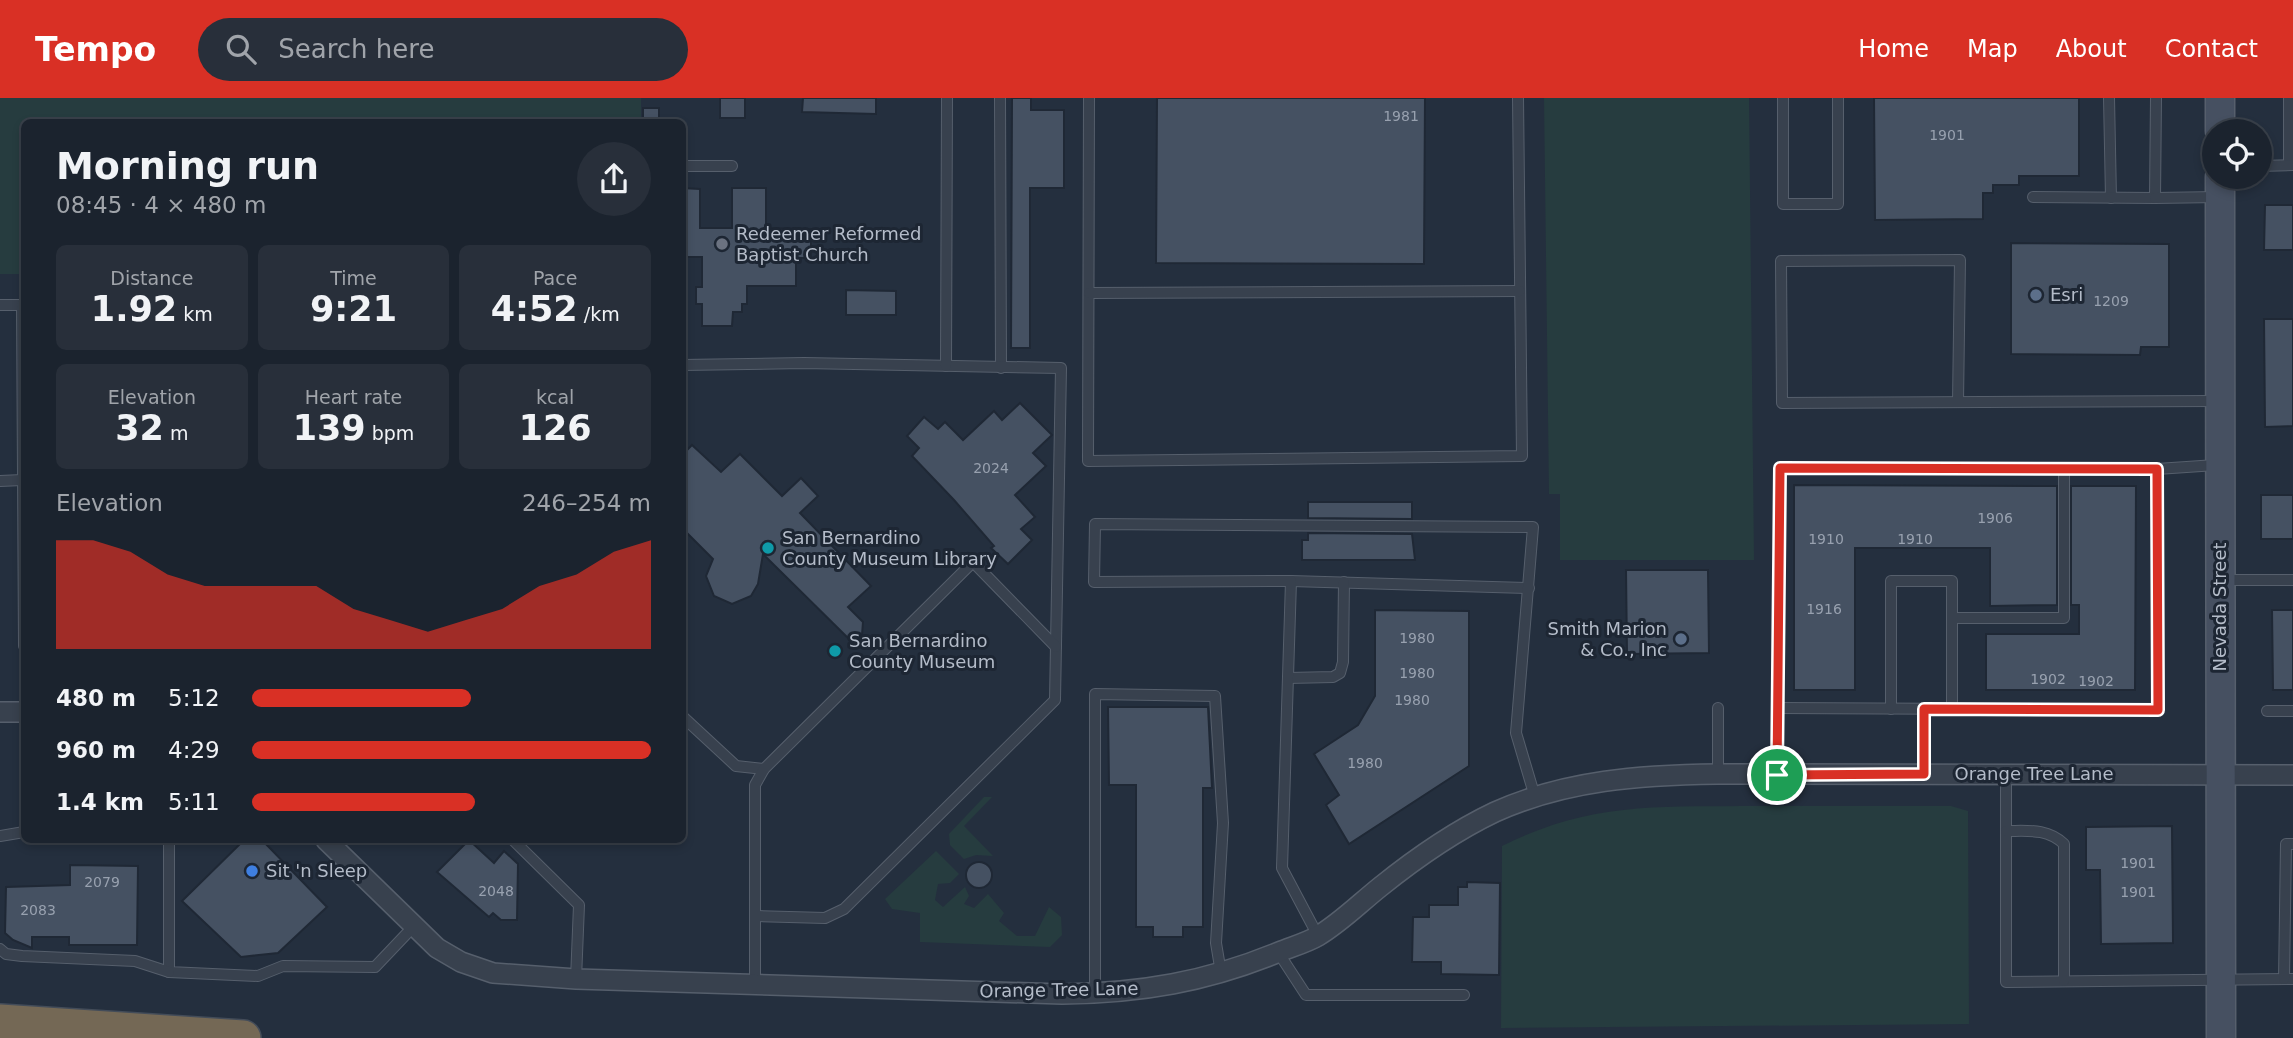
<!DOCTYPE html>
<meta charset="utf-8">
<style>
body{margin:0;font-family:"DejaVu Sans",sans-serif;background:#282f3a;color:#f1f3f6;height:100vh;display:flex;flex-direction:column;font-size:26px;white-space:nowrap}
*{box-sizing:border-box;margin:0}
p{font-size:23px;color:#a0a4aa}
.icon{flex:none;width:38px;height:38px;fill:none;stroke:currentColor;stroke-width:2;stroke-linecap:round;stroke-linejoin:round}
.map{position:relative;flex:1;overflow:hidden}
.panel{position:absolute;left:21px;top:21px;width:665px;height:724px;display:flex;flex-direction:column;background:#1b232e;border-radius:10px;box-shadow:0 4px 10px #0003,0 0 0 2px #39404a}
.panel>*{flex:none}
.fabs{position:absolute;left:2202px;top:21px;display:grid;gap:14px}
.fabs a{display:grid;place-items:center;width:70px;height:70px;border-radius:50%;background:#1b232e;box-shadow:0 4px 10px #0003,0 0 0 2px #39404a;font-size:35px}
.pin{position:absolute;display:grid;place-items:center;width:60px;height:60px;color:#fff;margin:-30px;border:4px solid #fff;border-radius:50%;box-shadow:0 2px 7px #0007}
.round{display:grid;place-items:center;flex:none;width:74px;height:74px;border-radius:37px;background:#282f3a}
.headline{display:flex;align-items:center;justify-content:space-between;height:119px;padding:0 35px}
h1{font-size:38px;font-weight:700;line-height:52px}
.metrics{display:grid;grid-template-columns:repeat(3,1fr);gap:10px;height:119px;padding:7px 35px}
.metrics div{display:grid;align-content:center;border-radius:10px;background:#282f3a;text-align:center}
.metrics b{font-size:35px;font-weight:700}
.metrics small{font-size:19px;font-weight:400}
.metrics p{font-size:19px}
.chart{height:196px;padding:14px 35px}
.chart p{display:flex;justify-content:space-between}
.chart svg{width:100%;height:126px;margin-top:7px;fill:#d93025;opacity:.7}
ul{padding:0 35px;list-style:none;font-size:23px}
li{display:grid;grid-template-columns:112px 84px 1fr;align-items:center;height:52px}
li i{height:18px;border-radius:9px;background:#d93025}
header{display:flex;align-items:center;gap:42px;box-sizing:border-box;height:98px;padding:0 35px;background:#d93025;color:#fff}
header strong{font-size:33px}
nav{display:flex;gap:38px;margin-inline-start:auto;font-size:24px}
.search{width:490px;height:63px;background:#282f3a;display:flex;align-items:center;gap:18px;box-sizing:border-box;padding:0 24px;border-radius:38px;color:#a0a4aa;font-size:26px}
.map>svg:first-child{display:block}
</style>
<header>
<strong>Tempo</strong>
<div class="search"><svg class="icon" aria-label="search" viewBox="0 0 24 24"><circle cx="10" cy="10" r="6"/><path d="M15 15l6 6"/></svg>Search here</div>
<nav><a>Home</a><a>Map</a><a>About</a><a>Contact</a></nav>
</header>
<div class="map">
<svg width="2293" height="940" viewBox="0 0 2293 940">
<rect width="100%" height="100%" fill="#242f3e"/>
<g fill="#263c3f">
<path d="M0 0H641V24H24V176H0Z"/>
<path d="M1544 0H1749L1754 462H1560V396H1549Z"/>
<path d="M984 699H992L964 728 993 758 976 757 964 761 950 747 949 736Z"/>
<path d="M1951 708 1968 713 1969 926 1501 930 1502 748C1592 703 1661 709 1758 708 1822 708 1887 708 1951 708Z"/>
<path d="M936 753 959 776 950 785 938 786 935 802 943 809 965 789 969 798 964 806 974 810 988 796 1004 815 999 823 1017 838H1035L1049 809 1061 819 1062 837 1050 849 920 844V815L892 811 885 801Z"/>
</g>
<g fill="#455162" stroke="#1f2835" stroke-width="2">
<rect x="720" y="0" width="25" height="20"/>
<path d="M803 0H876V16L802 14Z"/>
<path d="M1012 0H1031V12H1064V90H1030V250H1011Z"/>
<path d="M1157 0H1425L1424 166 1156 165Z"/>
<path d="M1874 0H2079V78H2019V87H1993V95H1983V121L1875 122Z"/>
<rect x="643" y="10" width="16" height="14"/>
<path d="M682 90 700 91V130H732V90H766V130L811 131V160H796V188H747V206H742V214H733L732 228H702V206H696V189H702V159H683Z"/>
<path d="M2265 107H2293V152H2264Z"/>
<path d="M2011 145 2169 146V249H2141L2140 257 2011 256Z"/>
<path d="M846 192 896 193V217H846Z"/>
<path d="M2264 221H2293V328L2265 329Z"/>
<path d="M1020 305 1052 337 1033 355 1046 368 1015 397 1035 419 1021 431 1032 442 1008 466 991 450 994 448 954 402 912 358 919 350 907 338 924 319 938 331 945 324 963 342 994 313 1002 322Z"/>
<path d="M692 347 721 374 740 356 782 398 801 380 818 398 800 415 871 488 848 509 863 524 862 537 849 541 763 456 758 486 751 498 732 506 714 498 706 478 713 461 682 430V357Z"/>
<path d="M1794 387 2057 388V507L1990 508V450H1855V592H1794Z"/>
<path d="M2071 388H2136L2135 592H1986V536H2079V507H2071Z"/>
<rect x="2261" y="397" width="32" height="44"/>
<path d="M1308 404H1412V421L1308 420Z"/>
<path d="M1308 435 1412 436 1415 462H1302V442H1308Z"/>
<path d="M1626 472H1708L1709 555 1627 556Z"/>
<path d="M1375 512 1469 513V668L1349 746 1326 707 1339 697 1314 656 1358 627 1375 598Z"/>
<path d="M2272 512H2293V592H2273Z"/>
<path d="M1108 609H1208L1212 690H1203V829H1183V839H1153V829H1136V687H1109Z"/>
<path d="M2172 728 2173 845 2101 846 2100 772H2086V729Z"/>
<path d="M244 742H262L327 809 278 855 241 859 182 803Z"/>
<path d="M469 742 494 765 504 753 518 766 517 822H501L493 815 489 819 437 774Z"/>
<circle cx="979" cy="777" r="13"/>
<path d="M70 767 138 768 137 847H69V839H32V850L13 842 5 835 6 789 70 787Z"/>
<path d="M1467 784 1500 785 1499 877 1441 876V864H1412L1413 819H1429V807H1458V789H1467Z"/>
</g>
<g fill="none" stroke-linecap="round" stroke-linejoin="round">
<g stroke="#565f6c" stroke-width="12">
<g id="lane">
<path d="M1000 0 1001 270"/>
<path d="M1089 0 1088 363 1522 358 1518 0"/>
<path d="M1783 0V106H1838V0"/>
<path d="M2109 0 2111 100"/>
<path d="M2289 0V67"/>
<path d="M682 68H732"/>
<path d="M2259 68 2293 67"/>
<path d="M2033 99 2155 100 2156 0"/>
<path d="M2155 100 2218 99"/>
<path d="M1089 195 1520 193"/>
<path d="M0 207H22"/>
<path d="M24 207H22L24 548"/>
<path d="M682 267 804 265 1061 270 1055 602 844 811 825 820 757 818"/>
<path d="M946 268 947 0"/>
<path d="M1958 304 1960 162 1781 163 1782 305 2216 303"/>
<path d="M0 383 22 382"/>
<path d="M2224 482H2293"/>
<path d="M1291 483 1529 490"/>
<path d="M1952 520H2064V371"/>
<path d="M1288 580 1333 579 1340 575 1343 564 1344 484"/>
<path d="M1777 610 2158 612 2157 371"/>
<path d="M1891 611V483H1952V611"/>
<path d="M1925 611V676"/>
<path d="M2267 613H2293"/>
<path d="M682 618 736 668 764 671"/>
<path d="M1718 676V610"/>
<path d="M2006 676V884L2293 881"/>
<path d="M1777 677 1780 370 2157 371 2216 367"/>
<path d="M2006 733C2028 733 2047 730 2064 746V883"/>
<path d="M0 738 24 734"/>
<path d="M169 742V874L258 878 283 868 375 869 413 829"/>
<path d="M513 742 579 807 576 881"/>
<path d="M1318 838 1282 770 1291 483 1094 484 1095 426 1533 429 1516 635 1535 699"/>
<path d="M0 851 6 856 22 858 135 863 169 874"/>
<path d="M1278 854 1306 897H1464"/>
<path d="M2284 881 2286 746H2293"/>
<path d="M755 886V687L764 671 973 464 1056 549"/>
<path d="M1095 896V596L1215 598 1223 725 1216 845 1221 875"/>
</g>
</g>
<g stroke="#565f6c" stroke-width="22">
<g id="street">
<path d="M0 614H24"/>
<path d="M326 742 437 850 461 864 493 875 576 881 1062 896C1141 895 1206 884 1279 854 1291 849 1306 845 1318 838 1340 825 1360 805 1380 789 1416 760 1453 734 1495 714 1566 682 1641 677 1718 676L2293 677"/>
</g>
</g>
<g stroke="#565f6c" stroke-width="31">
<g id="secondary">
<path d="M2220 33V0"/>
<path d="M2220 79 2221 940"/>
</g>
</g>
<g stroke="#434c59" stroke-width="38">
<path id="highway" d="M0 924 243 940"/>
</g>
<use href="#lane" stroke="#38414e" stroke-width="10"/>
<use href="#street" stroke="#38414e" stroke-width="19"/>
<use href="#secondary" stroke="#465061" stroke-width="28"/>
<use href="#highway" stroke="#746855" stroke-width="35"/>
</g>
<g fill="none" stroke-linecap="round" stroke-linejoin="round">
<g stroke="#fff" stroke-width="14">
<path id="route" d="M1780 370 2157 371 2158 612 1924 611V676L1777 677Z"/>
</g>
<use href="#route" stroke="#d93025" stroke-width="9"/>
</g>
<circle fill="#6b7280" stroke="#1d2633" stroke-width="2.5" cx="722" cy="146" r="7"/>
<g fill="#5c6f8a" stroke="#1d2633" stroke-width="2.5">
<circle cx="2036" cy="197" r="7"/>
<circle cx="1681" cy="541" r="7"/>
</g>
<g fill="#0f9aa8" stroke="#1d2633" stroke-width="2.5">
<circle cx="768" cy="450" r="7"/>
<circle cx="835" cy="553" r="7"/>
</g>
<circle fill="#3f7fe0" stroke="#1d2633" stroke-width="2.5" cx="252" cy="773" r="7"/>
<g text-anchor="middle" stroke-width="6" stroke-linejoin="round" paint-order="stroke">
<g font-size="14" fill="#98a1af">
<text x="1401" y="23">1981</text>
<text x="1947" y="42">1901</text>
<text x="2111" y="208">1209</text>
<text x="991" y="375">2024</text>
<text x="1995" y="425">1906</text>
<text x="1826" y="446">1910</text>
<text x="1915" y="446">1910</text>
<text x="1824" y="516">1916</text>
<text x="1417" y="545">1980</text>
<text x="1417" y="580">1980</text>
<text x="2048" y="586">1902</text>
<text x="2096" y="588">1902</text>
<text x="1412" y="607">1980</text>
<text x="1365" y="670">1980</text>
<text x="2138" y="770">1901</text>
<text x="102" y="789">2079</text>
<text x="496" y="798">2048</text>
<text x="2138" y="799">1901</text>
<text x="38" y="817">2083</text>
</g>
<g font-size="18" fill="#b4bcc9" stroke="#1d2633" text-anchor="start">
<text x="736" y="142">Redeemer Reformed<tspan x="736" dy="21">Baptist Church</tspan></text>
<text x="2050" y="203">Esri</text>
<text x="782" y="446">San Bernardino<tspan x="782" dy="21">County Museum Library</tspan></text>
<text x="1667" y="537" text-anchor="end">Smith Marion<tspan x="1667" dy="21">&amp; Co., Inc</tspan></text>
<text x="849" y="549">San Bernardino<tspan x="849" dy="21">County Museum</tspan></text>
<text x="266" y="779">Sit 'n Sleep</text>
</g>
<g font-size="18" fill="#b4bcc9" stroke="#1d2633">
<text transform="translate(2220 509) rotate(-90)" y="6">Nevada Street</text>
<text x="2034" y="682">Orange Tree Lane</text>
<text transform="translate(1059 892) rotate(-1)" y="6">Orange Tree Lane</text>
</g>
</g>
</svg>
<div class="fabs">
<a><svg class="icon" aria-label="locate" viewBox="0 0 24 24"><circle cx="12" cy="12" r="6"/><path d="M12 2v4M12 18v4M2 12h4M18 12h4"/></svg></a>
</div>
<div class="pin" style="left:1777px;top:677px;background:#1e9e55"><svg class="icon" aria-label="arrive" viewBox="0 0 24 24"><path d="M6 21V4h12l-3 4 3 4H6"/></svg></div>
<section class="panel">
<div class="headline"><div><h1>Morning run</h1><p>08:45 · 4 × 480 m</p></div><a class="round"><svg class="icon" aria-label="share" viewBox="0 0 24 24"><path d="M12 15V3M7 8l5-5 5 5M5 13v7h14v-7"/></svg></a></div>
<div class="metrics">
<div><p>Distance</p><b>1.92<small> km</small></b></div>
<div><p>Time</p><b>9:21</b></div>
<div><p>Pace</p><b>4:52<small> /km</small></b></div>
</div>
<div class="metrics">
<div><p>Elevation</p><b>32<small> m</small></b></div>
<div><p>Heart rate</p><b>139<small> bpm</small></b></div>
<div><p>kcal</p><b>126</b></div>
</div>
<div class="chart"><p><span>Elevation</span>246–254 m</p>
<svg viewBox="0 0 160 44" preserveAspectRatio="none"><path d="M0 44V6L10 6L20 10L30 18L40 22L50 22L60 22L70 22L80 30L90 34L100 38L110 34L120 30L130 22L140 18L150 10L160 6V44z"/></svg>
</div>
<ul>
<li><b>480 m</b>5:12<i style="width:55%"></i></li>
<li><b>960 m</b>4:29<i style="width:100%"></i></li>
<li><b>1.4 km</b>5:11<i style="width:56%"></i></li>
</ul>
</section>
</div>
